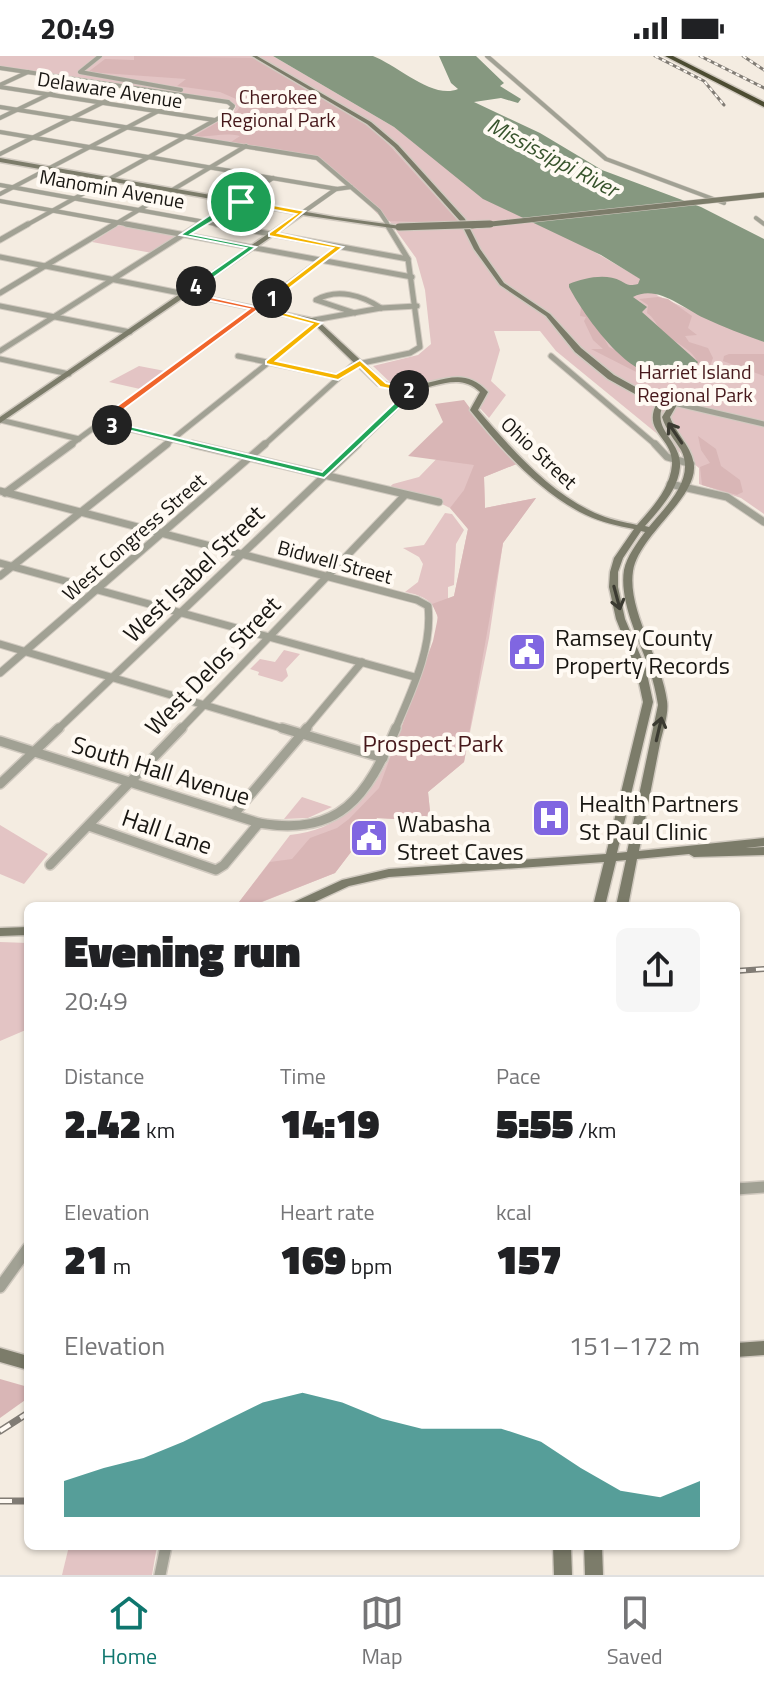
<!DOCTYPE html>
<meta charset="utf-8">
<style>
body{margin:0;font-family:"Titillium Web",sans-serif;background:#f6f6f6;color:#202124;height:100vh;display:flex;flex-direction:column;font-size:30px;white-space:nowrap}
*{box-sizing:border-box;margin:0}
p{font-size:26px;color:#757577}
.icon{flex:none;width:44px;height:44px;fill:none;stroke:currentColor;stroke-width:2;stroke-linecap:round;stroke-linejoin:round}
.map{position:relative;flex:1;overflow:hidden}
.panel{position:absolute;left:24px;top:846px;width:716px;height:648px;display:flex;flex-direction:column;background:#fff;border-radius:12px;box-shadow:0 2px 6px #0004}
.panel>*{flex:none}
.pin{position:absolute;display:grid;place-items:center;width:68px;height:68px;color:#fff;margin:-34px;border:4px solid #fff;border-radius:50%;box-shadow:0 2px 8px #0007}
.km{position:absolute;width:40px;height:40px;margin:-20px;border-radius:50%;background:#222;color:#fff;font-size:22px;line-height:40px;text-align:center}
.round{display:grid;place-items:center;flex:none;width:84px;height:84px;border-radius:12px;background:#f6f6f6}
.overview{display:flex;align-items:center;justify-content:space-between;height:136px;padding:0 40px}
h1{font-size:44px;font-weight:800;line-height:60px}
.figures{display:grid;grid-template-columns:repeat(3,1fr);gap:12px;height:136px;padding:8px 40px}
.figures div{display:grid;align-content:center}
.figures b{font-size:40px;font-weight:800}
.figures small{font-size:22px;font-weight:400}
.figures p{font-size:22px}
.chart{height:224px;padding:16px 40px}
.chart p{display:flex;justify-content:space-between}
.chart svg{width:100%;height:144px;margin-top:8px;fill:#0f766e;opacity:.7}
.status{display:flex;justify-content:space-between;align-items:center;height:56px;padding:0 40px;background:#fff;direction:ltr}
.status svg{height:22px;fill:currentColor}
.tabs{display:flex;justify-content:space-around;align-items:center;height:112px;border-top:2px solid #e0e0e0;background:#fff;font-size:22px;color:#757577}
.tabs a{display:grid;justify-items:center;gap:4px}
.tabs .selected{color:#0f766e}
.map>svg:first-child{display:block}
</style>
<div class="status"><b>20:49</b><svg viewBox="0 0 49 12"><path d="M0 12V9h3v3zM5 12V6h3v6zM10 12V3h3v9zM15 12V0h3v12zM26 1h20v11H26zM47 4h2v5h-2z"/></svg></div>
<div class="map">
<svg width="764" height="1519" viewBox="0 0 764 1519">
<rect width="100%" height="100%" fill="#f4ece1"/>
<g fill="#e3c4c4">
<path d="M0 0H273L394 71 434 102 641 223 658 240 764 286V458L741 442 699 428V412L556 295 540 275H494L500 294 491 325 506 339 489 362 478 350 486 334C463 310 445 326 420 330 412 332 403 331 395 331L373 310 418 299 431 288 425 234 416 202 380 152 319 101 190 80 233 57 236 50 231 46 0 10Z"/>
<path d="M119 169 177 179 178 180 152 197 92 186Z"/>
<path d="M139 310 165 315 140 333 109 326Z"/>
<path d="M476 362 519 407 484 421 485 452 536 442 503 487 489 582 464 706 428 736 431 765 377 762 335 817 252 850H236L290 779C372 771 396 691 420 624 426 606 441 578 437 559 433 543 420 539 405 536L418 526 423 508 419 501 403 492 424 489 445 457 452 458 464 474 456 488 454 529 448 531V543L454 540 468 473 454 454 438 446 386 434 393 428 419 421Z"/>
<path d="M284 594 300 598 286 613 288 620 282 626 258 619 259 616 250 613 260 603 275 606Z"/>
<path d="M302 741 332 751 308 762 284 763Z"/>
<path d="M0 769 48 798 24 828 0 818Z"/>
<path d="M0 886 28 887V973L0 985Z"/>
<path d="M69 1490H157L152 1519H62Z"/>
</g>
<g fill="#d9b6b6">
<path d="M134 0 258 2 369 67 460 167 385 165 319 101 231 86 240 80C222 76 211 82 194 80L237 55 243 46 220 36 177 30 186 23 88 16 105 3 134 4Z"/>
<path d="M658 241 668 243 692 260 688 272 697 279 685 280 689 286 708 292 713 302 709 313 648 322 591 293H603L593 284 584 265 586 261 580 260 581 251 597 270 609 291 661 316 699 311C696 292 669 286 659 271 654 265 654 262 647 257L648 249 639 243Z"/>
<path d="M729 298H764V320L723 305 724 300Z"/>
<path d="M464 344 489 378 519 407 484 421 485 452 536 442 503 487 464 706 428 736 431 765 377 762 335 817 251 850H236L270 806 292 803 310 782 337 772 349 763 379 732 433 585 438 561 432 548 454 540 468 473 450 452 464 434 474 409 408 400 443 366 435 348Z"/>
<path d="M698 380 716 393 721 410 740 424 743 436 737 439 702 429 700 411 710 407 701 394Z"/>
<path d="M0 1323 28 1331V1342L0 1362Z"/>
</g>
<path fill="#869880" d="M273 0C291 0 361 0 373 0 397 9 433 44 458 33L451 27 439 0H476L504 27 500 30 521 43 518 47 501 42 474 46 540 77 602 114 701 151 764 183V286C744 279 723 271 704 262 683 252 657 228 633 241L647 251 642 256 698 306 696 310C683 313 664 319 651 317 621 312 582 256 569 231V228C584 222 606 217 621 225 628 229 629 230 638 228L640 223 601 199 483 143 394 71Z"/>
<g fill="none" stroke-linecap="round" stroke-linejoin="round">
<g stroke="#d1cac0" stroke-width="5">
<g id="street-far4">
<path d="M100 0 80 16 181 34"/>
<path d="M487 0 606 103 724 147"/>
<path d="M0 12 228 46"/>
<path d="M0 29 28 16"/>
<path d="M0 31 214 64"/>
<path d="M0 51 317 102 379 155 387 167"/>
<path d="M0 62 79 24"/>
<path d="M0 76 337 133 351 131"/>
<path d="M0 98 132 32"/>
<path d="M0 129 227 170"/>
<path d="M0 138 187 40"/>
<path d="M0 145 137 170"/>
<path d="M302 157 336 133"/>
<path d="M756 162 764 168"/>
<path d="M25 170 228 57 233 50 228 46"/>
<path d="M112 170 246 90"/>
<path d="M197 170 273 122"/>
</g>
</g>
<g stroke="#d1cac0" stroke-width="7">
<g id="street-far3">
<path d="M126 168 412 221"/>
<path d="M216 168 408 203"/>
<path d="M0 184 28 168"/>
<path d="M0 201 185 238"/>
<path d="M0 237 115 168"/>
<path d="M0 250 130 276"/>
<path d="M355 257 316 244C337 232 362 239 381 252"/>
<path d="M314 264 381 252 417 250"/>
<path d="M0 295 200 168"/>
<path d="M238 300 338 321"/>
<path d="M551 300 657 390"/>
<path d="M0 303 69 318"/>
<path d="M674 347 764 368"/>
<path d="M0 364 79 383"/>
<path d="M101 366 200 390"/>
<path d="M69 390 339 191"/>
<path d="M164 390 318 267"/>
<path d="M263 390 353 309 410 297 420 291 408 203 388 170"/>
<path d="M356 390 414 334"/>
</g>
</g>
<g stroke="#d1cac0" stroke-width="9">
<g id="street-far2">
<path d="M192 388 439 446"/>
<path d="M655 388 667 401 691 408"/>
<path d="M670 428 727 441 764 466"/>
<path d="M0 435 417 544 428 550C433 592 411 636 395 674"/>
<path d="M5 437 72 388"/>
<path d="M0 507 415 621"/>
<path d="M0 520 167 388"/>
<path d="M0 588 288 674"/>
<path d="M0 617 265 388"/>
<path d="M57 674 358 388"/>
<path d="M180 674 405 439"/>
<path d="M305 674 362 606"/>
</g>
</g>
<g stroke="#d1cac0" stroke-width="12">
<g id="street-far1">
<path d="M282 672 383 702"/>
<path d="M0 685 259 767C340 781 367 741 396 672"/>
<path d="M0 728 59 672"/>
<path d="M234 758 307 672"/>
<path d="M89 770 216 814 224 809 259 767"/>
<path d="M50 809 182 672"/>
</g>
</g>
<g stroke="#d1cac0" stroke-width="14">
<g id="street">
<path d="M736 1133 764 1131"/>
<path d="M0 1231 28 1192"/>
<path d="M160 1519 166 1490"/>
</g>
</g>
<g stroke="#d1cac0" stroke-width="3">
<g id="secondary">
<path d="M252 0H257L371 66 398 89 465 163 480 193 504 227 550 258 581 292 614 319 641 334 678 347 670 361C676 378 693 392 694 410 696 443 639 479 633 515 627 555 662 604 667 645 669 658 663 674 660 687 653 723 646 759 639 795L764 782V790L746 792 764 791V799L694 801 689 798 637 803 628 850H616L626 804 616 805 605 850H593L604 806 389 821 349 830 306 850H290L292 847 342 824 389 813 606 798 643 646 636 613 616 563 609 531 610 516 614 502 634 473C617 470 601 466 586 459 540 437 501 393 470 354L480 336C459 315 434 333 408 335 397 335 388 332 377 329L312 266 186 240 0 367V361L297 158 0 106V102L335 161 401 170 402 171 399 173 303 159 190 237 316 263 383 325C391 329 399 331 408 330 439 328 463 308 488 336L478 354C511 392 548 436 595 457 608 463 623 466 637 469 652 452 670 433 672 409 674 381 640 376 658 345L635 338 608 323 575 296 546 260 500 229 474 193 460 165 394 91 367 68ZM664 347 670 348 662 361C666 374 674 383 681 394 696 423 666 450 649 471L645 470C660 453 678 434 680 411 682 384 650 374 664 347ZM641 475 645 476C637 487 627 500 624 514 619 545 639 584 649 612 653 624 656 636 658 649L627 796 617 797 653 646 646 613 625 563 618 531V516L623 502Z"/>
<path d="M28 871V879L0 880V872Z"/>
<path d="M764 1285V1299L736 1301V1287Z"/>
<path d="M0 1292 28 1300V1314L0 1306Z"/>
<path d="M553 1490H571L572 1519H554Z"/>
<path d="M584 1490H602L603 1519H585Z"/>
</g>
</g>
<g stroke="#d1cac0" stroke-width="3">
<path id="highway" d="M665 0H673L764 46V51Z"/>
</g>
<use href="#street-far4" stroke="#a1a194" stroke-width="4"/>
<use href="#street-far3" stroke="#a1a194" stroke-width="5"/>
<use href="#street-far2" stroke="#a1a194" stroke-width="7"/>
<use href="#street-far1" stroke="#a1a194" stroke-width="9"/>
<use href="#street" stroke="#a1a194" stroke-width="11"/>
<use href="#secondary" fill="#7c7c6a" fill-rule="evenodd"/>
<use href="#highway" fill="#4c4c32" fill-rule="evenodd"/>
<g stroke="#817c75" stroke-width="3">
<g id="rail-far2">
<path d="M655 0 704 25 724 49"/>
<path d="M700 0 764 32"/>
<path d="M743 0 764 14"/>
</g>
</g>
<g stroke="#817c75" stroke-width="6">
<path id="rail-far1" d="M736 915 764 913"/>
</g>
<g stroke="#817c75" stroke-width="7">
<g id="rail">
<path d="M0 1375 28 1357"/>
<path d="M0 1445H28"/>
</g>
</g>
<use href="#rail-far2" stroke="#fffaf3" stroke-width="2" stroke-dasharray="4" stroke-linecap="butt"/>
<use href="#rail-far1" stroke="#fffaf3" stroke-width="3" stroke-dasharray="10" stroke-linecap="butt"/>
<use href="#rail" stroke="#fffaf3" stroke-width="4" stroke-dasharray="12" stroke-linecap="butt"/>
<g stroke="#d1cac0" stroke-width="6" stroke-linecap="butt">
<path id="secondary-bridge-far1" d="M472 170 764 139"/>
</g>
<g stroke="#d1cac0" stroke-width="9" stroke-linecap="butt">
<path id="secondary-bridge" d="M399 171 490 168"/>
</g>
<use href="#secondary-bridge-far1" stroke="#7c7c6a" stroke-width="5"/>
<use href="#secondary-bridge" stroke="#7c7c6a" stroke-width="7"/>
</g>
<defs><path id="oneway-shaft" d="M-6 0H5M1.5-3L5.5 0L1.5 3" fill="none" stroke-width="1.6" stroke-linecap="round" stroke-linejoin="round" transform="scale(2)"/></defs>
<g stroke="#3b3a31">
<use href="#oneway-shaft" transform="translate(675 377) rotate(-124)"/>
<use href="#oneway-shaft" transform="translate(617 542) rotate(75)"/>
<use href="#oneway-shaft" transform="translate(659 673) rotate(-77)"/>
</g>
<path fill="#f5b400" stroke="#fff" stroke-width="2" d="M241 143 305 155 278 177 343 191 274 244H269V241L333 192 269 180V177L296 158 238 147Z"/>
<path fill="#f5b400" stroke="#fff" stroke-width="2" d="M272 240 274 244 263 251 322 267 276 305 336 318 360 304 386 327 413 334 409 337 380 331 360 311 338 324 266 308V305L312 268 252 252Z"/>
<path fill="#22a559" stroke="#fff" stroke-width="2" d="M406 332 418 334 324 422 107 369 112 366 322 416 406 336Z"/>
<path fill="#f0652b" stroke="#fff" stroke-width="2" d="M196 228 200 230 192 237 260 252 108 365 115 367V371L98 368V364L249 253 182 239V236Z"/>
<path fill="#22a559" stroke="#fff" stroke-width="2" d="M234 143 244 146 191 178 256 191 199 232H193V229L246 192 180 179Z"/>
<defs>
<g id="civic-square" transform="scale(2)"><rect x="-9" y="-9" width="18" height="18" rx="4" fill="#8066e1" stroke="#fffaf3"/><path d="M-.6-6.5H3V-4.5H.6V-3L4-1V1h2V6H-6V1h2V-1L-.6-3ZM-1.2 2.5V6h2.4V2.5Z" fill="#fff"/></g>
<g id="hospital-square" transform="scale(2)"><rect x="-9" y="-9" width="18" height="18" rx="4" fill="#8066e1" stroke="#fffaf3"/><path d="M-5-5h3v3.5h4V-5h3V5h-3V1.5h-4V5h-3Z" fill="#fff"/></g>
</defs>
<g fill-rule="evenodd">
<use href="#civic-square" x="527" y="596"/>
<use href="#hospital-square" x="551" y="762"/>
<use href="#civic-square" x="369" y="782"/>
</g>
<g text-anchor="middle" stroke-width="8" stroke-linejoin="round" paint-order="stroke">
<g font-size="20" fill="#181612" stroke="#fffaf3">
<text transform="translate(110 34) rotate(9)" y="7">Delaware Avenue</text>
<text transform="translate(112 133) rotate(10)" y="7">Manomin Avenue</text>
<text transform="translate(539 397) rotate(43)" y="7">Ohio Street</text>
<text transform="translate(134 481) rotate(-41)" y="7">West Congress Street</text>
<text transform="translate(335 506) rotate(15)" y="7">Bidwell Street</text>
</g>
<g font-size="20" fill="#46181b" stroke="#fffaf3">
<text x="278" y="48">Cherokee<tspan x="278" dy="23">Regional Park</tspan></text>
<text x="695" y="323">Harriet Island<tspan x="695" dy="23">Regional Park</tspan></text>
</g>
<g font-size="22" font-style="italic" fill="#37532c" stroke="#fffaf3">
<text transform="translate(553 101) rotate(28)" y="8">Mississippi River</text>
</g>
<g font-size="24" fill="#181612" stroke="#fffaf3">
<text transform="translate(194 518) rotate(-44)" y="8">West Isabel Street</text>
<text transform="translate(213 610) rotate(-46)" y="8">West Delos Street</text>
<text transform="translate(161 715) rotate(17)" y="8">South Hall Avenue</text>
<text transform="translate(167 776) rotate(19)" y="8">Hall Lane</text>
</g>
<g font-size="24" fill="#181612" stroke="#fffaf3" text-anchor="start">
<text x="555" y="590">Ramsey County<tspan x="555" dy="28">Property Records</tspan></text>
<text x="579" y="756">Health Partners<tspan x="579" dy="28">St Paul Clinic</tspan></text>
<text x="397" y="776">Wabasha<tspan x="397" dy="28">Street Caves</tspan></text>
</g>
<g font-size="24" fill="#46181b" stroke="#fffaf3">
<text x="433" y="696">Prospect Park</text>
</g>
</g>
</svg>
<div class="pin" style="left:241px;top:146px;background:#1e9e55"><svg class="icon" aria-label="arrive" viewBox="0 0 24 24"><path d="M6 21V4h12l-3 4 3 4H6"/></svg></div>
<b class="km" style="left:272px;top:242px">1</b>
<b class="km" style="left:409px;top:334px">2</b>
<b class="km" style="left:112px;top:369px">3</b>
<b class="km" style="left:196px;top:230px">4</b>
<section class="panel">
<div class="overview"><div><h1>Evening run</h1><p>20:49</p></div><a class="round"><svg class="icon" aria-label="share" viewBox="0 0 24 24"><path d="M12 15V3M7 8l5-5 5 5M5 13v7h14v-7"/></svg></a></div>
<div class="figures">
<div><p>Distance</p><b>2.42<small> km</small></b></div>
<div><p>Time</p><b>14:19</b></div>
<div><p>Pace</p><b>5:55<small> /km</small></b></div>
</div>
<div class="figures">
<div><p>Elevation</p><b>21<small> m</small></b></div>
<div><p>Heart rate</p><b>169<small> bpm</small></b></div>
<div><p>kcal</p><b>157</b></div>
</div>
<div class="chart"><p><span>Elevation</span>151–172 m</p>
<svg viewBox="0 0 160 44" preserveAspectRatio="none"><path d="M0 44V33L10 29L20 26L30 21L40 15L50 9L60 6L70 9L80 14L90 17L100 17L110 17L120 21L130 29L140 36L150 38L160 33V44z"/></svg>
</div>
</section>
</div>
<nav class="tabs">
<a class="selected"><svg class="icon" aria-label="home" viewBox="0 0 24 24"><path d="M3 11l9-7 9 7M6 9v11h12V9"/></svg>Home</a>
<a><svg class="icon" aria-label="map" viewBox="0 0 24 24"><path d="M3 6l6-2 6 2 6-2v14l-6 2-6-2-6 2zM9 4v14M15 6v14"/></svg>Map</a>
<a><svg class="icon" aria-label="saved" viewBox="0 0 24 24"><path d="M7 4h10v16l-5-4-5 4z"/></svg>Saved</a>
</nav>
